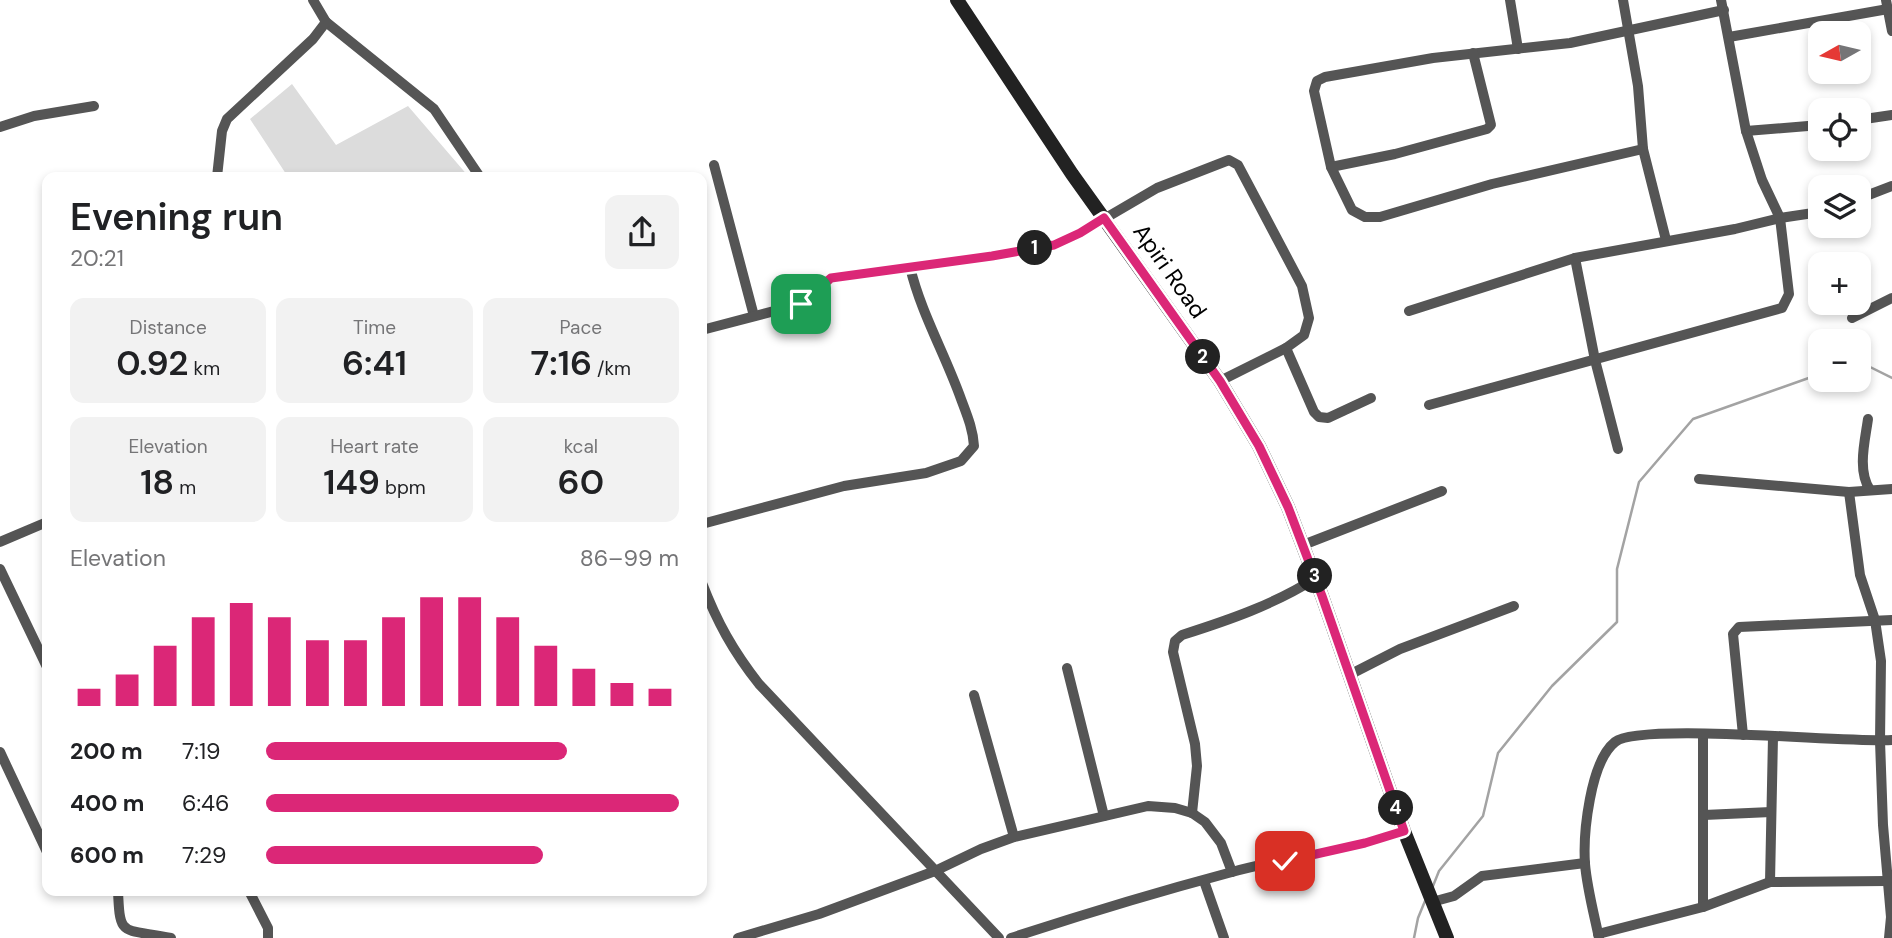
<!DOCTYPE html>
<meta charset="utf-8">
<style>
body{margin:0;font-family:"DM Sans",sans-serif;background:#f2f2f2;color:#202124;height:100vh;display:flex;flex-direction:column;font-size:26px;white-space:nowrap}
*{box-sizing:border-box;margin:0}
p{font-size:23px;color:#757577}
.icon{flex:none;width:38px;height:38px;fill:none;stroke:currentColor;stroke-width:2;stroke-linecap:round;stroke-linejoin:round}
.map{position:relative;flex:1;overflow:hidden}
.drawer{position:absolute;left:42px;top:172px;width:665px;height:724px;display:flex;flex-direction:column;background:#fff;border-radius:14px;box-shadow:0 4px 10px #0003}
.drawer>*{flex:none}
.needle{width:46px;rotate:262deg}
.fabs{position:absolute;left:1808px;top:21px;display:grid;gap:14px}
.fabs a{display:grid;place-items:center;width:63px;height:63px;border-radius:14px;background:#fff;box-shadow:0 4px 10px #0003;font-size:35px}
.pin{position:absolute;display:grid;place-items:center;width:60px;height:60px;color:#fff;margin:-30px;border-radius:14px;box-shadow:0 4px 10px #0006}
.km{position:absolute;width:35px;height:35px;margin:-18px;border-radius:50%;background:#222;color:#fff;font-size:19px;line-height:35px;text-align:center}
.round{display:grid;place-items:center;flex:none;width:74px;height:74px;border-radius:14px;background:#f2f2f2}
.summary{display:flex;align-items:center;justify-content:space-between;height:119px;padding:0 28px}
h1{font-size:38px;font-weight:600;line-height:52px}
.metrics{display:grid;grid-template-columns:repeat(3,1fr);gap:10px;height:119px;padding:7px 28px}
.metrics div{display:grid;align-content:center;border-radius:14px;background:#f2f2f2;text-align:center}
.metrics b{font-size:35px;font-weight:600}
.metrics small{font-size:19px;font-weight:400}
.metrics p{font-size:19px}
.chart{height:196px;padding:14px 28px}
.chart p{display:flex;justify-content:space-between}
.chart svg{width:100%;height:126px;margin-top:7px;stroke:#db2777;stroke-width:6}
ul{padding:0 28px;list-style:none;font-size:23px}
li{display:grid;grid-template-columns:112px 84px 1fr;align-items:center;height:52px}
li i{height:18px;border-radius:9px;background:#db2777}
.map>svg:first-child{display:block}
</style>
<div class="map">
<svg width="1892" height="938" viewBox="0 0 1892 938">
<rect width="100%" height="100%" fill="#fff"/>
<path fill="#dcdcdc" d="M292 84 336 145 408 106 469 177H288L250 119Z"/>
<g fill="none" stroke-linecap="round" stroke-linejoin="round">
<g stroke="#a3a3a3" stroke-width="2.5">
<path d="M1858 361 1892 378"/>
<path d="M1433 886 1439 871 1483 816 1498 753 1552 686 1617 622V569L1639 482 1693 419 1820 374"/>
<path d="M1414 938 1418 918 1425 901"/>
</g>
<g stroke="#555" stroke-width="10">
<path d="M1510 0 1518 49"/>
<path d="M1623 0 1638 86 1643 149 1666 240"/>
<path d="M1886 0 1892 31"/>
<path d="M326 22 434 109 480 177"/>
<path d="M1729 37 1888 9"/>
<path d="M1858 120 1892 115"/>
<path d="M0 127 34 116 94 106"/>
<path d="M1746 131 1820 125"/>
<path d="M1643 149 1492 184 1380 217H1365L1352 210 1331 167 1314 91 1317 81 1325 77 1433 58 1570 43 1724 10"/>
<path d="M714 165 754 316"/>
<path d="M1331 167 1395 154 1487 129 1491 125 1473 53"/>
<path d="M217 177 222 131 227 119 313 39 326 22 313 0"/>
<path d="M1858 199 1892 186"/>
<path d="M1575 258 1595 360 1618 449"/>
<path d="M1409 311 1575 258 1735 229 1780 218 1820 212"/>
<path d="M1852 318 1892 298"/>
<path d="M702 330 801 304 831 278 992 256 1054 245 1080 233 1157 188 1229 160 1238 165 1302 286 1309 318 1304 335 1286 348 1220 381"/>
<path d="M1286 348 1314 412 1319 417 1328 418 1371 398"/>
<path d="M1429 405 1782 308 1789 294 1780 218 1762 180 1746 131 1721 0"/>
<path d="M1868 419C1865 441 1857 470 1870 490"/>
<path d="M1699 479 1849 492 1892 489"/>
<path d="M1849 492 1860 575 1875 620 1881 661 1880 741 1883 825 1891 917 1889 938"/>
<path d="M702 524 844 486 926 473 961 461 974 446C973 429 967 415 961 399 945 354 921 313 910 267"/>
<path d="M0 542 47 522"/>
<path d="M1303 545 1442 491"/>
<path d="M0 569 47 667"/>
<path d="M702 583C717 622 733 651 759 684L999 938"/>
<path d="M1067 668 1104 816"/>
<path d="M1351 674 1400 649 1514 606"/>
<path d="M974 695 1014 837"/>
<path d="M1703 735V907"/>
<path d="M1743 735 1733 634 1739 627 1892 620"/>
<path d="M0 752 47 852"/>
<path d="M1192 813 1197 766 1195 744 1173 652 1175 641 1182 635C1229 620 1273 605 1316 578"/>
<path d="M1704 815 1771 812"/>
<path d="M1204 881 1224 938"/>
<path d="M1770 882 1773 737"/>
<path d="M118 891C120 938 121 928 171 938"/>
<path d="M249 891 268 928V938"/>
<path d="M1432 902 1454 896 1482 876 1585 863"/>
<path d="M1598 934 1703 907 1770 882 1887 881"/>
<path d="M738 938 819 914 935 871 981 849 1014 837 1148 806 1175 808 1192 813 1205 822 1221 843 1232 872"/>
<path d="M1011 938C1084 914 1157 892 1232 872 1289 857 1347 849 1404 831"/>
<path d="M1599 938C1594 914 1587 888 1585 864 1583 834 1590 762 1615 742 1639 722 1848 743 1892 740"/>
</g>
<path stroke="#222" stroke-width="14" d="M957 0 1072 174 1220 381 1259 446 1288 507 1322 596 1404 831 1447 938"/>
</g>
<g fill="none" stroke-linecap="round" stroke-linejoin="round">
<g stroke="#fff" stroke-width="14">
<path id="route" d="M801 304 831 278 992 256 1054 245 1080 233 1104 218 1220 381 1259 446 1288 507 1322 596 1404 831 1365 843 1285 861"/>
</g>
<use href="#route" stroke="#db2777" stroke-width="9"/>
</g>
<g text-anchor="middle" stroke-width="5" stroke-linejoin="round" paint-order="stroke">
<g font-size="23" fill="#000" stroke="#fff">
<text transform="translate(1170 271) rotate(55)" y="8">Apiri Road</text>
</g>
</g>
</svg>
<div class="fabs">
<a><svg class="needle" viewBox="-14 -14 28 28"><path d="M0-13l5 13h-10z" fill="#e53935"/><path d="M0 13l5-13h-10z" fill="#757577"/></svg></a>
<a><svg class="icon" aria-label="locate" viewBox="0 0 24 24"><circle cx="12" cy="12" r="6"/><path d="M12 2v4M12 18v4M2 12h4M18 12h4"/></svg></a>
<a><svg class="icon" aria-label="layers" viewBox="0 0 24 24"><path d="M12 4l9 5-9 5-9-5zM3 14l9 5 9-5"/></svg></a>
<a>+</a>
<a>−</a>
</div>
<div class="pin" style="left:801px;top:304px;background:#1e9e55"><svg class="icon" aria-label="arrive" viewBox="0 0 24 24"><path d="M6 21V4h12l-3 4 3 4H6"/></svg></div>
<div class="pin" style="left:1285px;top:861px;background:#d93025"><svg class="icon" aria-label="check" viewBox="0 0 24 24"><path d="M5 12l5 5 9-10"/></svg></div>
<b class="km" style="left:1035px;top:248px">1</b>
<b class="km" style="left:1203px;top:357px">2</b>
<b class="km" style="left:1315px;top:576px">3</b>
<b class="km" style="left:1396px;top:808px">4</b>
<section class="drawer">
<div class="summary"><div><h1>Evening run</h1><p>20:21</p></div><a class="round"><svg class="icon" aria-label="share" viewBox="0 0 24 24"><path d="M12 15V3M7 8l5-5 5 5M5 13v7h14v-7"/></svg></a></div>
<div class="metrics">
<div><p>Distance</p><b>0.92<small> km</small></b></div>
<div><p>Time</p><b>6:41</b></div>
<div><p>Pace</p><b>7:16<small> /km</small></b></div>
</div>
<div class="metrics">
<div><p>Elevation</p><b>18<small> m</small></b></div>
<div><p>Heart rate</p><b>149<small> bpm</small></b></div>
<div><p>kcal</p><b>60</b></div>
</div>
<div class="chart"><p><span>Elevation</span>86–99 m</p>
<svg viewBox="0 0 160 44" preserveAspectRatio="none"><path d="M5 44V38M15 44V33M25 44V23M35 44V13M45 44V8M55 44V13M65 44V21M75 44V21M85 44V13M95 44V6M105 44V6M115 44V13M125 44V23M135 44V31M145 44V36M155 44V38"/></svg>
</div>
<ul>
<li><b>200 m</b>7:19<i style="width:73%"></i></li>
<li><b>400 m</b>6:46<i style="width:100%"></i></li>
<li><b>600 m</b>7:29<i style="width:67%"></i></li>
</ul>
</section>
</div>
